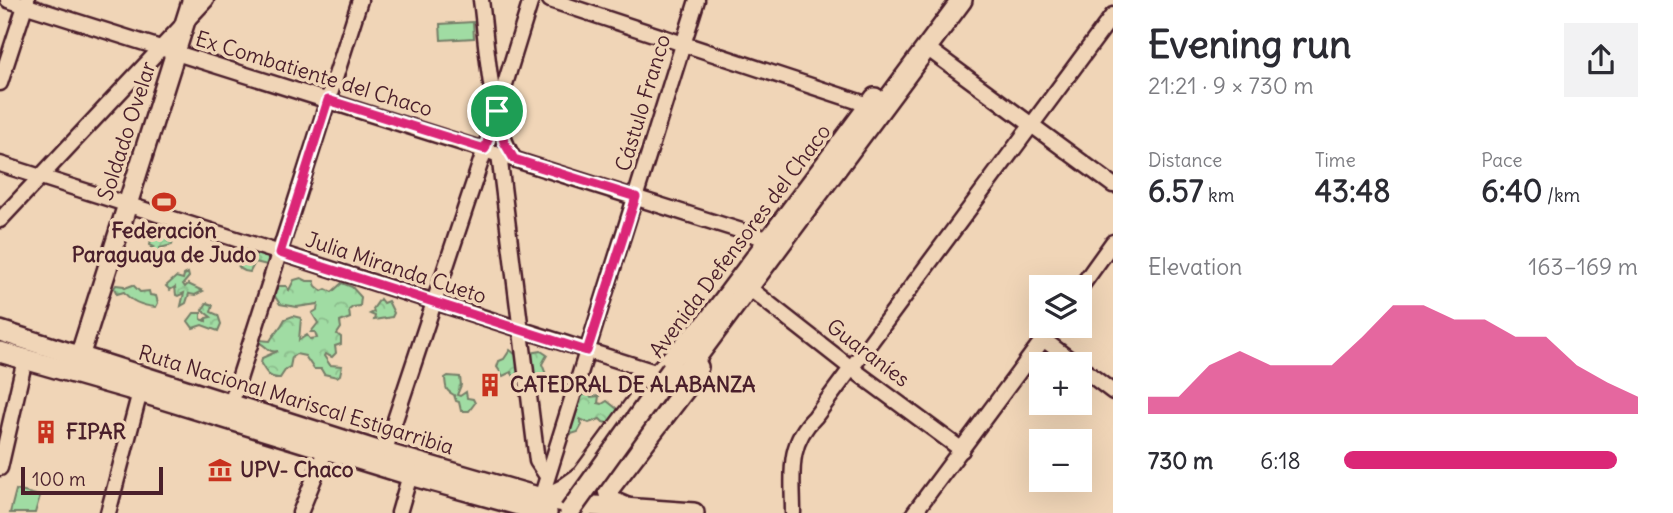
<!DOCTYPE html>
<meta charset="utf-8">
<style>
body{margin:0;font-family:Delius,sans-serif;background:#f2f2f3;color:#2b2b33;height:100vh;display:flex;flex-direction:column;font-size:26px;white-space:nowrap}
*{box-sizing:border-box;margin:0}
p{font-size:23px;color:#7c7c81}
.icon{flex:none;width:38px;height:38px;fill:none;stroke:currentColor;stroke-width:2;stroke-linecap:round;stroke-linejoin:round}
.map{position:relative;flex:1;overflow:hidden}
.panel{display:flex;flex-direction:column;background:#fff;width:560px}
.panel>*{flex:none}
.fabs{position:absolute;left:1029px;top:275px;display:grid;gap:14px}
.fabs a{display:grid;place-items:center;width:63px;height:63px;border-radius:0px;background:#fff;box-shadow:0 7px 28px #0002;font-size:35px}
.scale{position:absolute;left:21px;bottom:18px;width:142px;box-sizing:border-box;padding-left:7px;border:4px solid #4a1f2b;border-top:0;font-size:19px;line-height:24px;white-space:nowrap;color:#4a1f2b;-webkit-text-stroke:5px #f0d5b7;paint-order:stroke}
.pin{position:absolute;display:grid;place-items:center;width:60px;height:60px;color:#fff;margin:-30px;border:4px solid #fff;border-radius:50%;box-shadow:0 2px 7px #0007}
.round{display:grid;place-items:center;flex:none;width:74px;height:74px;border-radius:0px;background:#f2f2f3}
.overview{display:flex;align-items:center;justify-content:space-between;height:119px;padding:0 35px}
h1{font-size:38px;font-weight:700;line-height:52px}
.figures{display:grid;grid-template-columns:repeat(3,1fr);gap:10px;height:119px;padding:7px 35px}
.figures div{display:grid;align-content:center}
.figures b{font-size:30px;font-weight:700}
.figures small{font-size:19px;font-weight:400}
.figures p{font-size:19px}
.chart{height:196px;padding:14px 35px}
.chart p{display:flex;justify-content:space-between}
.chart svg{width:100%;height:126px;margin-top:7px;fill:#db2777;opacity:.7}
ul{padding:0 35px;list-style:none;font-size:23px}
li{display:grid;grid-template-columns:112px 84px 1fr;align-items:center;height:52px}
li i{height:18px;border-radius:9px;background:#db2777}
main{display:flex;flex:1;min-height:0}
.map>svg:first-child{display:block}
</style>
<main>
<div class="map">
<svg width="1113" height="513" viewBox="0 0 1113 513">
<defs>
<pattern id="forest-crowns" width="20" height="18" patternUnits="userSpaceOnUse" patternTransform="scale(1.75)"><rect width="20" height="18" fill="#a0dca3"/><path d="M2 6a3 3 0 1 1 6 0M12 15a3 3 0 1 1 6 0" fill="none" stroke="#8bbc8c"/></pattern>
</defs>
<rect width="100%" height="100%" fill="#f0d5b7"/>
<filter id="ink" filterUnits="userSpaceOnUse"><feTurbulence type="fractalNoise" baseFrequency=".0143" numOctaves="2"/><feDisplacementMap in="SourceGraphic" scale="14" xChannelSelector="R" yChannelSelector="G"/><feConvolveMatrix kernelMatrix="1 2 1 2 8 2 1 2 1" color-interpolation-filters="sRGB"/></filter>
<g filter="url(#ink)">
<g fill="url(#forest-crowns)" stroke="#757e67" stroke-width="2">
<path d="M160 229H166L169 235H175L172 245 160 248 163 258 161 264 150 263 147 257 150 249 154 247 150 245 152 232Z"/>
<path d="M244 247 263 254V256L271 258 272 263 267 265 255 262 250 272C235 271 233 256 244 247Z"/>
<path d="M188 273 189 277 183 284 185 287 188 284 203 291 195 295 189 294 186 303 181 306 184 293 178 296 176 295 175 287 170 290 166 286 176 277 183 279 184 275Z"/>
<path d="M301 278 307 281H314L316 286 322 291 326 289 332 292 342 283 352 287 361 297 360 306 353 307 349 310 350 318 340 322 341 328 337 334 341 337V344L335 346 336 353 332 357 325 354 324 356 330 365 342 366 340 375 337 377 324 374 321 369H314L305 356 296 354 292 357 290 367 286 369 280 378C269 379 266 372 261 364L262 358 278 351C268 353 268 347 260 343V340L270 341C274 333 280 330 285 319L293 316 301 318 299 340 307 335 310 339 317 338 315 332H311L318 323 312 313 317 310 318 304 297 307 280 304 274 295 276 286H286L289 290 294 280Z"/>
<path d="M116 285 124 286 125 288 133 285 140 292 149 291 150 295 156 296 158 303 156 307C145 306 131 302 124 292L117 294 114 288Z"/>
<path d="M380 299 383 303 388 301 394 313 392 317 374 320 375 316 370 314 374 312 373 309Z"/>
<path d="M207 303 213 305 211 312 218 315 221 324 218 331 202 325 193 328 188 321 194 313H201V319L206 321V318L211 317 202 310Z"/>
<path d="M510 350 521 359V380L515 378 511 372 503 376 497 367 499 361 504 359Z"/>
<path d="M541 351 547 355 542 364 547 377 541 384 538 378 533 380 529 353Z"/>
<path d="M448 376 460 377 461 385 457 395 460 396 466 392 467 398 473 399 475 403 469 411H461L459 402 456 401 454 395C445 390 446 388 445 378Z"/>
<path d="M587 394 591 397 599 396 598 403 602 404 607 401 621 412 611 424 603 422 600 419 589 423 580 419 582 425 578 432 568 435 566 433 576 398Z"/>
</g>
<g fill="#a0dca3" stroke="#757e67" stroke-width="2">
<path d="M473 22 474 38 441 40 440 24Z"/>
<path d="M16 490 40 496 35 513H10Z"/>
</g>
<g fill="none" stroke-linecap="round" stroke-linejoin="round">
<g stroke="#4a1f2b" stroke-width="19">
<g id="minor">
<path d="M8 0 767 239"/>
<path d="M481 0C487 44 490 123 514 159"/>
<path d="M550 0 869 105"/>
<path d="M927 48 1113 185"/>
<path d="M0 83 27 0"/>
<path d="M499 154 537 461 547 476"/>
<path d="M0 164 658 373"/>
<path d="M0 220 206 0"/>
<path d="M749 288 851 368 962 450"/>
<path d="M1080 288 1113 242"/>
<path d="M1043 339 1076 364"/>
<path d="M1080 367 1113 392"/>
<path d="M231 404 360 0"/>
<path d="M384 453 485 149 531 0"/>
<path d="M0 468 25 359"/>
<path d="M541 498 697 0"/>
<path d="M108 513 140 392"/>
<path d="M300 513 326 449"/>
<path d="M399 513 410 475"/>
<path d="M793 513C793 476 786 445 815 417L1113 15"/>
<path d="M914 513 1053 326"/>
</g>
</g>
<g stroke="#4a1f2b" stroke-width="23">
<path id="major" d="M80 355 192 0"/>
</g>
<g stroke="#4a1f2b" stroke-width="24">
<g id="highway">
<path d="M0 331 384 453 541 498 581 505 694 513"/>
<path d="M694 340 875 98"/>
<path d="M0 352 140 392 410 475 547 513"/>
<path d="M683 375 962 0"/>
<path d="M544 499 564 489 582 476 658 373 700 329"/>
<path d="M625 507 611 501 608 490 686 388 698 367"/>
</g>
</g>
<use href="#minor" stroke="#f0d5b7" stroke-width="14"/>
<use href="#major" stroke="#f0d5b7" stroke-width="18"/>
<use href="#highway" stroke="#f0d5b7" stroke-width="19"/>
<g stroke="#4a1f2b" stroke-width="24" stroke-linecap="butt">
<path id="highway-bridge" d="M570 511 672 369"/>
</g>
<use href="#highway-bridge" stroke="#f0d5b7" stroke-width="19"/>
</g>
</g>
<g fill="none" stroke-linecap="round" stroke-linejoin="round" filter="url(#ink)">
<g stroke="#fff" stroke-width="14">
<path id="route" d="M328 100 485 149 497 111 504 142 514 159 636 197 587 351 280 253Z"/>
</g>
<use href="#route" stroke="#db2777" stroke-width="9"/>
</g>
<defs>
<g id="stadium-bare" transform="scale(1.89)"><path d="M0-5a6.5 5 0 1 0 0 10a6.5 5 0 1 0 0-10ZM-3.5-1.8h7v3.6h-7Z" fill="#c8321e" stroke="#f0d5b7" stroke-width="2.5" paint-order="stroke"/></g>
<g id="building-bare" transform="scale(1.89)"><path d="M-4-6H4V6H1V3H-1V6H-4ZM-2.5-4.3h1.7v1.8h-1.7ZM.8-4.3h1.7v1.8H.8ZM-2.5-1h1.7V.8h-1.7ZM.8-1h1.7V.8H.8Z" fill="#c8321e" stroke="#f0d5b7" stroke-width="2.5" paint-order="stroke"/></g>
<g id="museum-bare" transform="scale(1.89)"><path d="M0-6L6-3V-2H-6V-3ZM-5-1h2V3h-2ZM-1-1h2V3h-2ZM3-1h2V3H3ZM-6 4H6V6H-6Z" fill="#c8321e" stroke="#f0d5b7" stroke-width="2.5" paint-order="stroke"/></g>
</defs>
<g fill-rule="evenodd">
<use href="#stadium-bare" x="164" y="202"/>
<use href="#building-bare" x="490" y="385"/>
<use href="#building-bare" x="46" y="432"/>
<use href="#museum-bare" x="220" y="470"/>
</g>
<g text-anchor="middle" stroke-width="7" stroke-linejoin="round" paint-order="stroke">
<g font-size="21" fill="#4a1f2b" stroke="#f0d5b7">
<text transform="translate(314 74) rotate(17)" y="7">Ex Combatiente del Chaco</text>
<text transform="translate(643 103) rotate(-73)" y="7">Cástulo Franco</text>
<text transform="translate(127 131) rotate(-72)" y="7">Soldado Ovelar</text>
<text transform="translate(740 241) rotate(-53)" y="7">Avenida Defensores del Chaco</text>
<text transform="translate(396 268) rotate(18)" y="7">Julia Miranda Cueto</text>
<text transform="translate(868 353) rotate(37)" y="7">Guaraníes</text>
<text transform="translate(296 400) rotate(17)" y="7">Ruta Nacional Mariscal Estigarribia</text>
</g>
<g font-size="21" font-weight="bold" fill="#4a1f2b" stroke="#f0d5b7" text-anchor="start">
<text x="164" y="238" text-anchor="middle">Federación<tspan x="164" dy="24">Paraguaya de Judo</tspan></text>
<text x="510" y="392">CATEDRAL DE ALABANZA</text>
<text x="66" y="439">FIPAR</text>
<text x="240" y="477">UPV- Chaco</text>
</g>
</g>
</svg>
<div class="fabs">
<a><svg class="icon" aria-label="layers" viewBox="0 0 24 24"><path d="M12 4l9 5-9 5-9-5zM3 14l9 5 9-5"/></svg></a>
<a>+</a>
<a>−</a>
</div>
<div class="scale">100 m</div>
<div class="pin" style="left:497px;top:111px;background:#1e9e55"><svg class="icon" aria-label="arrive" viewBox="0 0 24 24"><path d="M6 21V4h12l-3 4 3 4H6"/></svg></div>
</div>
<section class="panel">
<div class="overview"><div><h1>Evening run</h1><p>21:21 · 9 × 730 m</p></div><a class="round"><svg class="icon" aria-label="share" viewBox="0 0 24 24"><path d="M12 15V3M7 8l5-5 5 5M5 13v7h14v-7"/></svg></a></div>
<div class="figures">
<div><p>Distance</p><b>6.57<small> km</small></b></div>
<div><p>Time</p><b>43:48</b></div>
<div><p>Pace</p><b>6:40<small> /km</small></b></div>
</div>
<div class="chart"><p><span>Elevation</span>163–169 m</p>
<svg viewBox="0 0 160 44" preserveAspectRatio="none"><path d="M0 44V38L10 38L20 27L30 22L40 27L50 27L60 27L70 17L80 6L90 6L100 11L110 11L120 17L130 17L140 27L150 33L160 38V44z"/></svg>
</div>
<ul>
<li><b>730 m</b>6:18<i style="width:93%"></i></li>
</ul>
</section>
</main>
